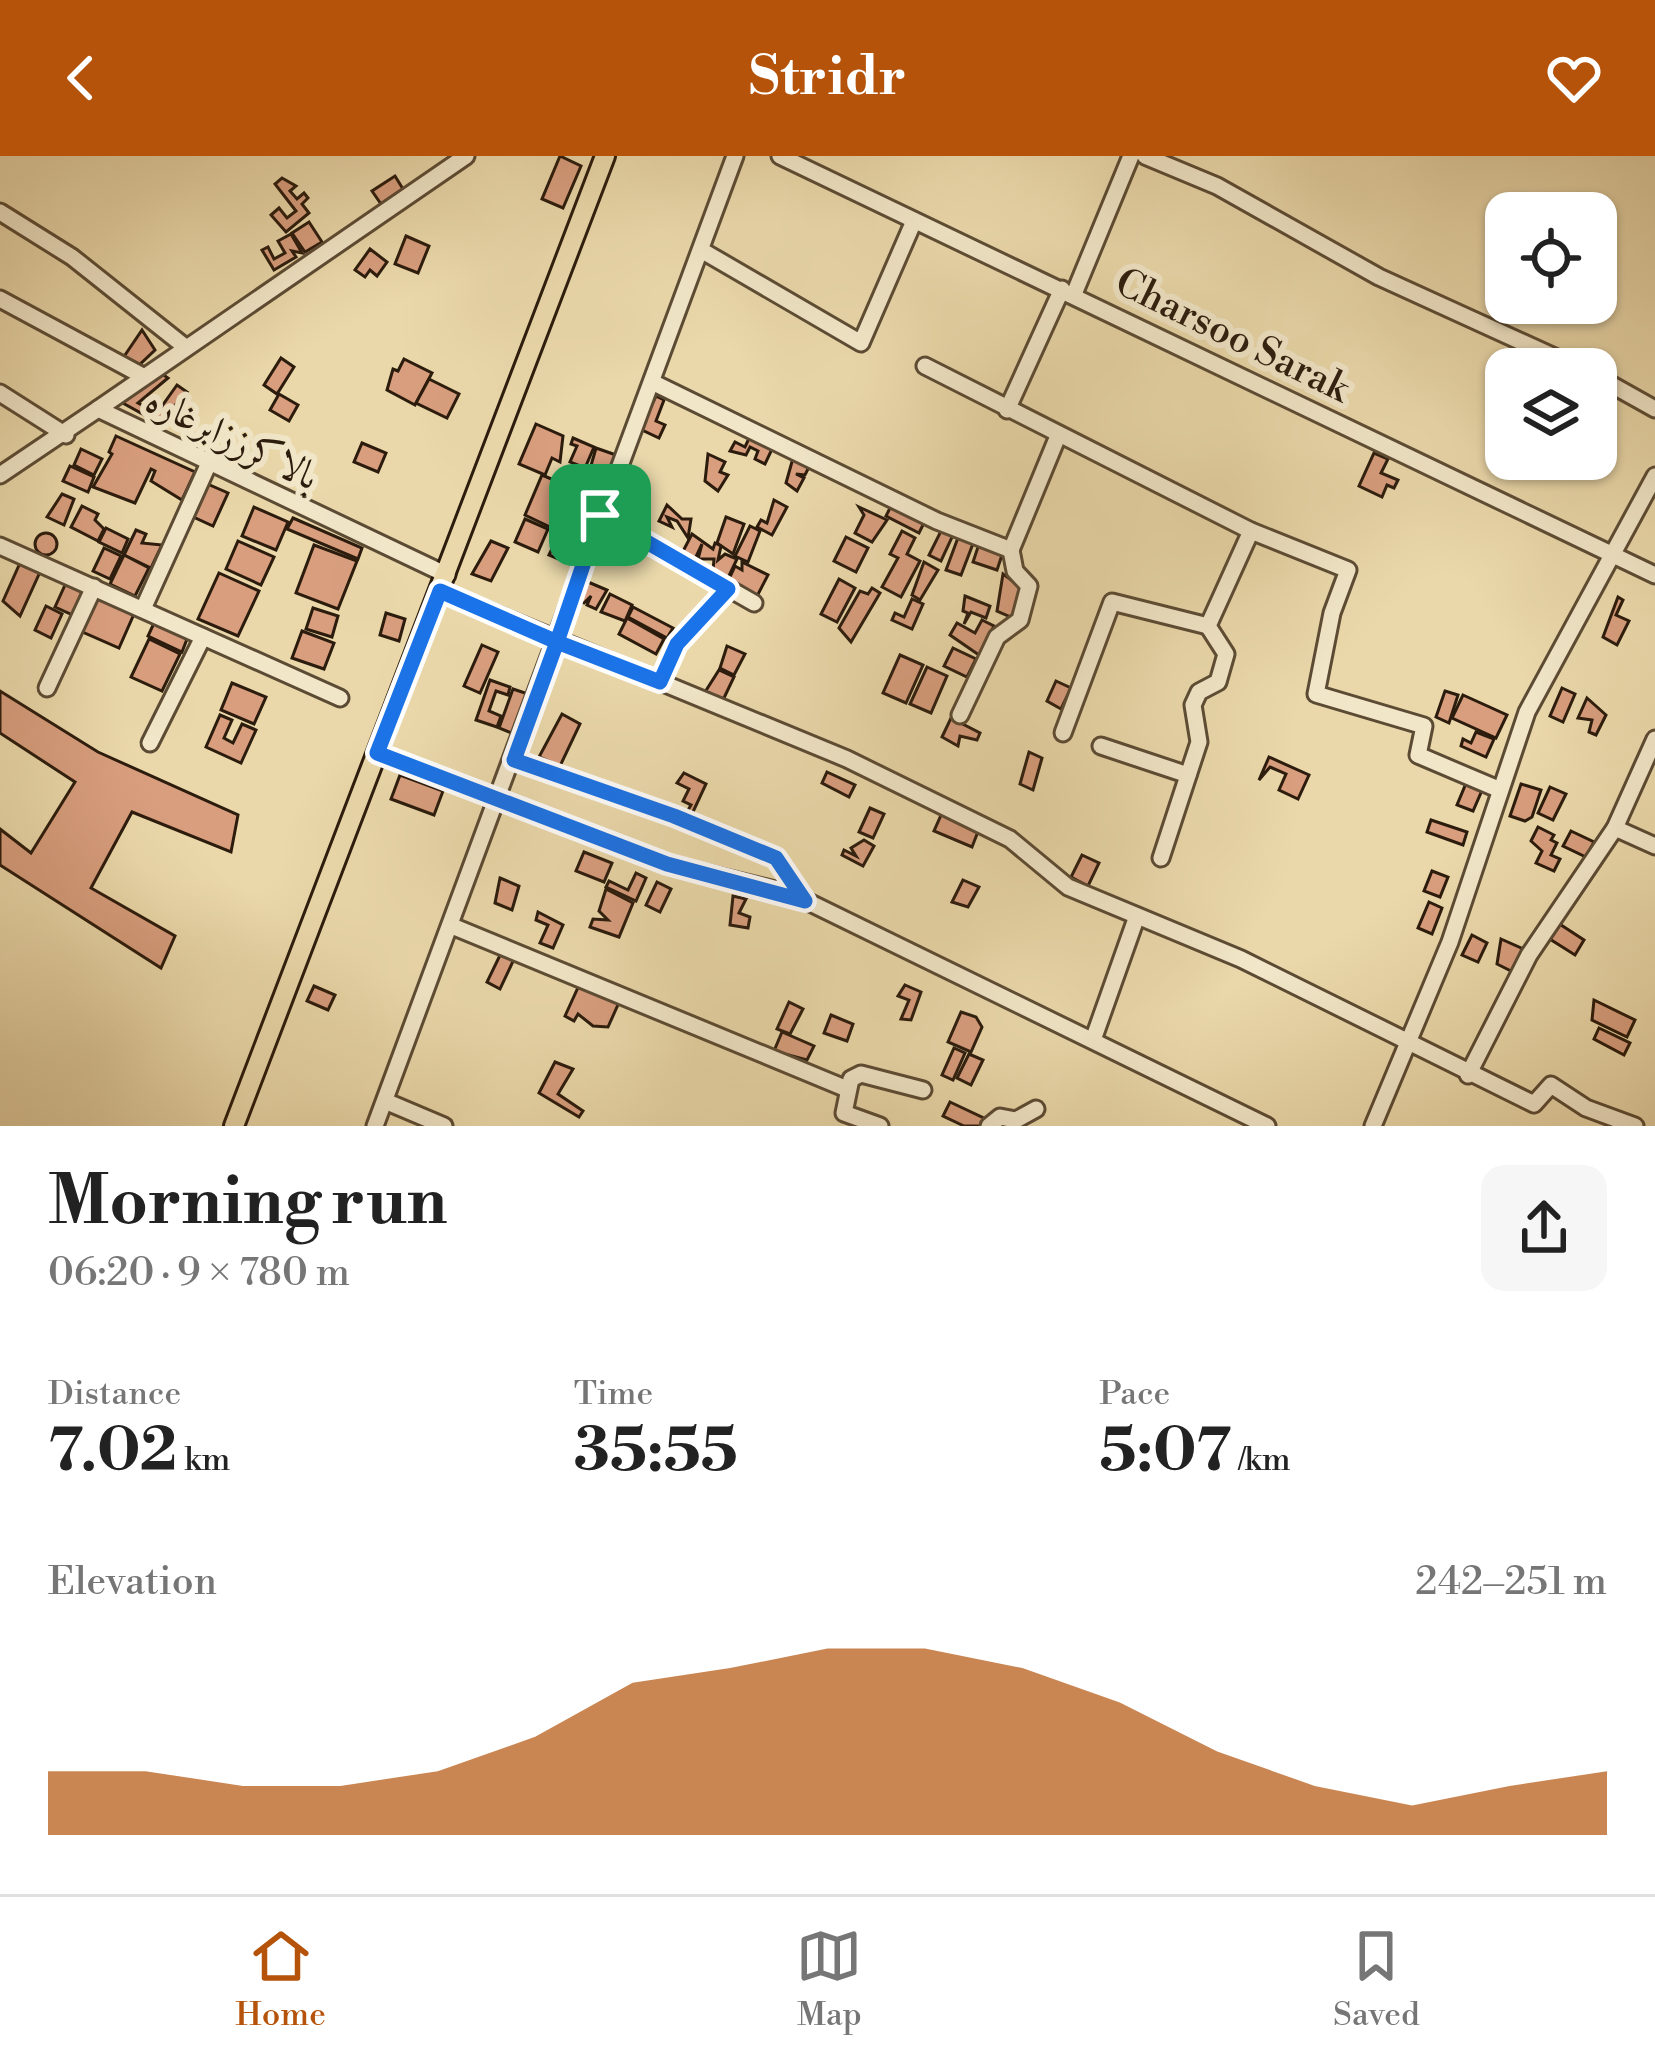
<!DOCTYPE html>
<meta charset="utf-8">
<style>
body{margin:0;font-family:"Libre Bodoni",Amiri,serif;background:#f6f6f6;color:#222;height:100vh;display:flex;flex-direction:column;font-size:45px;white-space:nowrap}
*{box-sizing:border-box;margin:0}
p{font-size:39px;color:#767676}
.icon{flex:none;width:66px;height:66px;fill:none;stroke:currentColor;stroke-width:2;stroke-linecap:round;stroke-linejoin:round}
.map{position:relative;height:970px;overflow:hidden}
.side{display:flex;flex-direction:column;background:#fff;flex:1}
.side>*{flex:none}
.buttons{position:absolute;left:1485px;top:36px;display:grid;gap:24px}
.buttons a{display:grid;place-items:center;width:132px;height:132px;border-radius:24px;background:#fff;box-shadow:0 3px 9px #0004;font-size:60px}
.pin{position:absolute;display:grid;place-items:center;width:102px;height:102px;color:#fff;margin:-51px;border-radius:24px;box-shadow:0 6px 18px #0006}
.round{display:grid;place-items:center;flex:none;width:126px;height:126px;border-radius:24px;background:#f6f6f6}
.head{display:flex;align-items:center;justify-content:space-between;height:204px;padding:0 48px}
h1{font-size:66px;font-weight:700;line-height:90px}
.metrics{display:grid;grid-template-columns:repeat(3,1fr);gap:18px;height:204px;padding:12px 48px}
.metrics div{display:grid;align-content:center}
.metrics b{font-size:60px;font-weight:700}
.metrics small{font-size:33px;font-weight:400}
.metrics p{font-size:33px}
.chart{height:336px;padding:24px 48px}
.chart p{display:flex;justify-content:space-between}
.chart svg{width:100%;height:216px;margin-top:12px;fill:#b45309;opacity:.7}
header{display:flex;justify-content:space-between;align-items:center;height:156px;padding:0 48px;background:#b45309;color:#fff;font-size:54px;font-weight:700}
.menu{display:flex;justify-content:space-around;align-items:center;height:168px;border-top:3px solid #e0e0e0;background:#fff;font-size:33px;color:#767676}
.menu a{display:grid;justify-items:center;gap:6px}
.menu .current{color:#b45309}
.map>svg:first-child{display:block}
</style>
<header><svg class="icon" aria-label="back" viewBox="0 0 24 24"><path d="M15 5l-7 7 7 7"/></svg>Stridr<svg class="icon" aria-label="heart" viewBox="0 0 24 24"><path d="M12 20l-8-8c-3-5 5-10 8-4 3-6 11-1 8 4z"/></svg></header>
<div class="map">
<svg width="1655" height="970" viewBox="0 0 1655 970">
<rect width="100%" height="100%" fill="#ead8aa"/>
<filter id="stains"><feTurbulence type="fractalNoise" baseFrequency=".00167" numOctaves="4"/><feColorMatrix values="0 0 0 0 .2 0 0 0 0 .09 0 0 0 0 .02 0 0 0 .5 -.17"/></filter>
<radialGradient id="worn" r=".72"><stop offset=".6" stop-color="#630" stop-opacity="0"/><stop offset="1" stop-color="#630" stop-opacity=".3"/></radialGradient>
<g fill="#d89e7e" stroke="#2c1c0d" stroke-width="3">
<path d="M560 0 581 10 563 52 542 43Z"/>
<path d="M395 20 403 33 381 48 372 35Z"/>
<path d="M282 22 296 30 290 35 297 43 304 37 308 42 302 48 309 57 286 76 271 59 279 52 287 62 296 55 275 28Z"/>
<path d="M309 66 322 86 305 96 292 77Z"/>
<path d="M291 78 302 97 292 95 296 101 274 114 262 94 268 91 274 103 285 97 278 85Z"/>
<path d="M406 80 429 90 418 117 395 108Z"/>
<path d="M370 93 387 106 377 120 370 114 365 121 355 114Z"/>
<path d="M142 174 155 194 137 211 123 202Z"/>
<path d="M281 202 294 211 277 238 264 229Z"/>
<path d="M404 203 432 217 415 249 387 234 393 213 398 215Z"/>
<path d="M158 215 168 222 138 247 157 257 177 229 187 236 159 267 121 246Z"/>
<path d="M429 223 459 238 447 262 416 247Z"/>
<path d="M279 238 298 249 289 265 270 254Z"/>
<path d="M656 240 664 244 656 265 665 269 659 282 640 273Z"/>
<path d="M536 268 563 280 560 306 552 302 545 319 519 308Z"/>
<path d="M751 278 774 289 765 308 755 303 758 295 750 291 746 299 730 295 735 286 745 291Z"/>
<path d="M116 280 195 316 182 344 151 325 155 315 151 313 135 347 93 331 112 298 109 296Z"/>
<path d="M573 282 594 291 585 312 570 306 577 290 571 288Z"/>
<path d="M362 287 386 297 378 316 354 306Z"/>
<path d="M596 292 616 299 609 319 590 313Z"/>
<path d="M81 293 102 303 94 319 74 309Z"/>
<path d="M795 295 813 303 805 319 796 318 804 322 797 335 786 327Z"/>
<path d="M1374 297 1388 303 1381 317 1398 324 1394 332 1387 329 1382 341 1359 330Z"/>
<path d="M708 298 725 306 720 316 728 319 718 335 705 325Z"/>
<path d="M70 310 94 321 88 336 63 325Z"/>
<path d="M542 319 568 330 550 371 525 359Z"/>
<path d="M203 326 228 337 213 370 189 359Z"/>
<path d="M62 338 74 343 64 369 47 361Z"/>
<path d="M566 341 575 344 571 354 577 347 599 356 585 388 569 380 574 369 557 363Z"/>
<path d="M774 344 787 351 772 379 757 371 761 364 767 367Z"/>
<path d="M893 346 926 363 919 377 886 360Z"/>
<path d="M667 349 682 363H691L688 382 677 365 667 361 672 371 659 365Z"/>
<path d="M82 350 98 358 95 364 104 373 98 385 71 371Z"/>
<path d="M254 351 288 366 276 394 242 380Z"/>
<path d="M859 351 887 364 872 386 855 377 864 359Z"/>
<path d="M726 361 744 368 733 398 717 387Z"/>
<path d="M293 362 362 392 358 403 287 373Z"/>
<path d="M525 363 548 373 538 396 515 386Z"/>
<path d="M750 370 760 375 748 406 735 400Z"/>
<path d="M943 371 954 377 941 405 929 399Z"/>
<path d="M106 372 128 383 122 397 99 386Z"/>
<path d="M136 374 146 378 142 387 162 389 151 412 124 399Z"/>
<path d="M902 375 915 382 907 398 920 405 901 441 882 431 898 402 890 398Z"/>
<path d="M560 376 585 388 575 410 549 399Z"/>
<circle cx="46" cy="388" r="11"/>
<path d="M692 378 713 393 715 387 721 390 718 404 725 398 737 403 728 422 713 415 714 403H698L702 388 694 405 681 399Z"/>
<path d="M959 379 974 385 961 419 946 414Z"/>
<path d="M846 381 868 392 856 416 834 405Z"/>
<path d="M238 385 274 401 261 429 226 413Z"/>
<path d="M491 385 508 392 491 425 472 418Z"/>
<path d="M979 388 1009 397 1002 399 997 414 973 406Z"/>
<path d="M314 389 357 405 338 453 296 437Z"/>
<path d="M104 392 121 400 110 423 93 415Z"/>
<path d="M124 399 149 412 135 440 110 428Z"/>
<path d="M742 406 768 419 754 446 728 425 735 410 742 414Z"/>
<path d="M924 406 938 414 920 444 912 439Z"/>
<path d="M20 407 40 416 20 460 3 445Z"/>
<path d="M219 417 259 435 238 480 198 463Z"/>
<path d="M1003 418 1025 434 1013 462 997 455Z"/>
<path d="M581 423 607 434 596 453 587 449 591 440 584 447 573 442Z"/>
<path d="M839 423 855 432 837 466 821 458Z"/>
<path d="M66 427 86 436 75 460 55 451Z"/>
<path d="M872 432 880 437 851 486 839 472 860 435 868 438Z"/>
<path d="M610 438 632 449 625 465 601 456Z"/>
<path d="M94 440 134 458 119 492 78 474Z"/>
<path d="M965 440 990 450 986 462 971 456 964 468 968 457 963 455Z"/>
<path d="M1618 441 1623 444 1616 459 1629 465 1617 489 1603 481Z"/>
<path d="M912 443 923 448 912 473 892 464 895 457 904 461Z"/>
<path d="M46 450 62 458 51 482 35 474Z"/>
<path d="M633 451 673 472 667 482 628 461Z"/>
<path d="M313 452 338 460 332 481 306 473Z"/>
<path d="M386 457 405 463 399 485 380 479Z"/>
<path d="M627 462 664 483 656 498 619 478Z"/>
<path d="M982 464 994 470 979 499 950 479 957 467 975 477Z"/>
<path d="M154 467 187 483 182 496 148 480Z"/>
<path d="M302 475 334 487 324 513 292 502Z"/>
<path d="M149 483 180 498 162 535 131 521Z"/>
<path d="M482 489 498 496 480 537 464 530Z"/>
<path d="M727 490 745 498 734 519 720 512Z"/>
<path d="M953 492 976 503 967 521 944 510Z"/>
<path d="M900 499 923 509 906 547 883 537Z"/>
<path d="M927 511 947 520 931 557 910 548Z"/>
<path d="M719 514 734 521 723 544 705 536Z"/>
<path d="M490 524 510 531 508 539 496 535 489 555 501 560 497 571 476 564Z"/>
<path d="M1056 525 1071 532 1061 553 1047 545Z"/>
<path d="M232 527 266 541 254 568 221 554Z"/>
<path d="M1562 532 1575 538 1563 566 1550 560Z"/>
<path d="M513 533 528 538 514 578 499 572Z"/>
<path d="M0 535 98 596 238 659 231 696 132 656 91 732 175 780 161 812 0 709V673L31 697 75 626 0 577Z"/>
<path d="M1445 535 1458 539 1449 567 1436 561Z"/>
<path d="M1463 539 1507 559 1496 582 1452 562Z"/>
<path d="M1587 542 1606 559 1596 579 1589 576 1592 564 1578 562Z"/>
<path d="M562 558 580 568 560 610 539 601Z"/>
<path d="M220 559 232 564 224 582 233 587 242 568 256 574 241 607 206 591Z"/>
<path d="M951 562 980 577 977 584 960 580 958 590 942 581Z"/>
<path d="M1476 576 1494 583 1486 601 1461 590 1463 583 1471 587Z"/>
<path d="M1029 596 1042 602 1033 634 1020 628Z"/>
<path d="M1269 601 1309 619 1298 643 1279 634 1286 618 1270 611 1259 624Z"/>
<path d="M827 616 855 629 849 641 822 627Z"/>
<path d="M684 617 706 628 692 658 687 656 691 649 683 645 689 633 677 627Z"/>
<path d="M400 619 443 635 434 659 391 643Z"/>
<path d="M1467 625 1483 632 1473 655 1457 649Z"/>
<path d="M1521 628 1541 634 1532 661 1525 665 1510 660Z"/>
<path d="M1550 631 1566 638 1553 664 1538 657Z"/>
<path d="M870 652 884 658 873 682 859 676Z"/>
<path d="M942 657 979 673 972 691 934 675Z"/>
<path d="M1431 664 1467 676 1463 689 1427 676Z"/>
<path d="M1538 671 1554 679 1551 684 1557 687 1551 699 1560 703 1554 715 1536 707 1542 695 1531 685Z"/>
<path d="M1571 675 1594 686 1586 701 1563 690Z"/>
<path d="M864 684 874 690 863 710 842 699 844 694 856 700 851 692Z"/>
<path d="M584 696 612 707 604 726 576 715Z"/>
<path d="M1082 699 1099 707 1088 730 1071 721Z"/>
<path d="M1432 715 1448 721 1440 741 1424 735Z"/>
<path d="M636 717 646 722 636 745 606 731 609 725 628 734Z"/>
<path d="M500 722 519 730 512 754 495 747Z"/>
<path d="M963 724 979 731 968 751 952 746Z"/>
<path d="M657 726 671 733 660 756 646 749Z"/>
<path d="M606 733 633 747 619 781 590 771 593 763 608 764 599 755Z"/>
<path d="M733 740 746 743 739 757 750 761 748 772 730 769Z"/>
<path d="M1429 746 1442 752 1432 778 1418 772Z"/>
<path d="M538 756 563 769 553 792 540 787 548 769 536 764Z"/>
<path d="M1555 765 1584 784 1575 799 1545 780Z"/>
<path d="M1472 779 1487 787 1478 806 1462 799Z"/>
<path d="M1501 783 1528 795 1517 818 1497 808Z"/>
<path d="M503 793 516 799 500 833 487 826Z"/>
<path d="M581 825 621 842 608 871 593 870 578 858 574 865 565 860Z"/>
<path d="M905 829 921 836 911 864 901 863 909 844 898 840Z"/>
<path d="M314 830 335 839 328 854 307 845Z"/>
<path d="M1594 844 1635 864 1627 881 1592 864Z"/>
<path d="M789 846 803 853 790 878 777 873Z"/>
<path d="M961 856 976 861 982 871 971 896 948 886Z"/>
<path d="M831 859 853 868 847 885 824 877Z"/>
<path d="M1599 872 1630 887 1624 899 1594 883Z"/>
<path d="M782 876 814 890 807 904 774 895Z"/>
<path d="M954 892 965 897 953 924 942 919Z"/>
<path d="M969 898 983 904 971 929 957 922Z"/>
<path d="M555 906 573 913 558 938 583 955 579 961 539 937Z"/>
<path d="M950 946 990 965 987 970H964L943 960Z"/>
</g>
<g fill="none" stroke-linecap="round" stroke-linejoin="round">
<g stroke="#5c4b34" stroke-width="21">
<g id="minor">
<path d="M780 0 1655 419"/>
<path d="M1145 0 1217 30 1379 121 1581 213"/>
<path d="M0 56 72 101 184 190"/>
<path d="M701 94 861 187 914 65"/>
<path d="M1074 138 1131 0"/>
<path d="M0 143 141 219"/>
<path d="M925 210 1251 375 1348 414 1332 457 1316 538 1424 570 1418 599 1498 633"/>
<path d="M1596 220 1655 253"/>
<path d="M652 226 937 365 1011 394"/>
<path d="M0 237 66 279"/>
<path d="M98 253 466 0"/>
<path d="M1007 254 1062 133"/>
<path d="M0 319 98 253 447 419"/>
<path d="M600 359 754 447"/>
<path d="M0 390 340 542"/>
<path d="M440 435 847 603 1010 683 1068 731 1241 803 1534 948 1551 929 1586 952 1635 970"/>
<path d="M143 453 209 307"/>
<path d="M660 526 677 488 727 433"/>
<path d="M47 532 94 431"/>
<path d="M960 559 997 481 1020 464 1029 430 1015 415 1011 394 1058 280"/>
<path d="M1063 577 1112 446 1208 470"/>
<path d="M150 587 203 481"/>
<path d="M1101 590 1188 619"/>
<path d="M377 597 667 708 792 738 1267 970"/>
<path d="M514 604 674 660 775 702 804 742"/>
<path d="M1615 672 1655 690"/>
<path d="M1161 702 1199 586 1193 549 1199 536 1218 526 1226 498 1208 470 1251 375"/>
<path d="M452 770 847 933"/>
<path d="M1093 884 1137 760"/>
<path d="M1468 919 1529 799 1615 672 1655 583"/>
<path d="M385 945 444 970"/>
<path d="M375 970 735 0"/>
<path d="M880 970 844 957 851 923 861 918 923 934"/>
<path d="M989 970 1000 961 1016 964 1036 953"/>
<path d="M1373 970 1450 786 1527 556 1655 320"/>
</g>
</g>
<g stroke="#2c1c0d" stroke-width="24">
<path id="major" d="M234 970 605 0"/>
</g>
<use href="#minor" stroke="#f1e6c8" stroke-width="15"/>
<use href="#major" stroke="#ead8aa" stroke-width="18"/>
</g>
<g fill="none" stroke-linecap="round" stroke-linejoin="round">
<g stroke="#fff" stroke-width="24">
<path id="route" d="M600 359 557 486 440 435 377 597 667 708 805 745 776 702 674 660 514 604 557 486 660 526 677 488 728 433 600 359"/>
</g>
<use href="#route" stroke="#1a73e8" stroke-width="15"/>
</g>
<g text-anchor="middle" stroke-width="12" stroke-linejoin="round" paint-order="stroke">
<g font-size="39" fill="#2c1c0d" stroke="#f1e6c8">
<text transform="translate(1233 178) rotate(26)" y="14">Charsoo Sarak</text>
<text transform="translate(233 281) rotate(26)" y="14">بالاکرززابرغاره</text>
</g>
</g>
<rect width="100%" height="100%" filter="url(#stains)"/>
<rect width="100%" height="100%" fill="url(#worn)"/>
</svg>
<div class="buttons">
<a><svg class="icon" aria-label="locate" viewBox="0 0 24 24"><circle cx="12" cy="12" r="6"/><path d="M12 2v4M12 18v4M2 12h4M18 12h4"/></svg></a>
<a><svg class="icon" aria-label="layers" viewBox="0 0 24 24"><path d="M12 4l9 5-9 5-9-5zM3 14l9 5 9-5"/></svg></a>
</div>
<div class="pin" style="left:600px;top:359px;background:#1e9e55"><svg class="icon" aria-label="arrive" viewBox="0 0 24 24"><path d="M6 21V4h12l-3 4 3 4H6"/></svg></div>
</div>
<section class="side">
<div class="head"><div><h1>Morning run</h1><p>06:20 · 9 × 780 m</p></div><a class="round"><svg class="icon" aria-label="share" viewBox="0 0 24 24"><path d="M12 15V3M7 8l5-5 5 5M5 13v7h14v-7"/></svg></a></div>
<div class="metrics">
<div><p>Distance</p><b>7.02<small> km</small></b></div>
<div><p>Time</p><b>35:55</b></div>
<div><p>Pace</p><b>5:07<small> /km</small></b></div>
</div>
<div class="chart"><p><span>Elevation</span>242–251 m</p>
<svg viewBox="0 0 160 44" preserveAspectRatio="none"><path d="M0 44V31L10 31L20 34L30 34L40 31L50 24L60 13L70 10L80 6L90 6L100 10L110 17L120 27L130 34L140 38L150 34L160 31V44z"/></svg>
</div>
</section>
<nav class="menu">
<a class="current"><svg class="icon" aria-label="home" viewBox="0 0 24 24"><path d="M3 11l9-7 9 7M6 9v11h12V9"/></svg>Home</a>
<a><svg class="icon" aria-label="map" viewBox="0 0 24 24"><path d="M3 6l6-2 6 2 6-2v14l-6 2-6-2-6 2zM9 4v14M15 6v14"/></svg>Map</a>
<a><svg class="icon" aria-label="saved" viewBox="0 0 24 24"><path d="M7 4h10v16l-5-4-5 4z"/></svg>Saved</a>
</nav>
